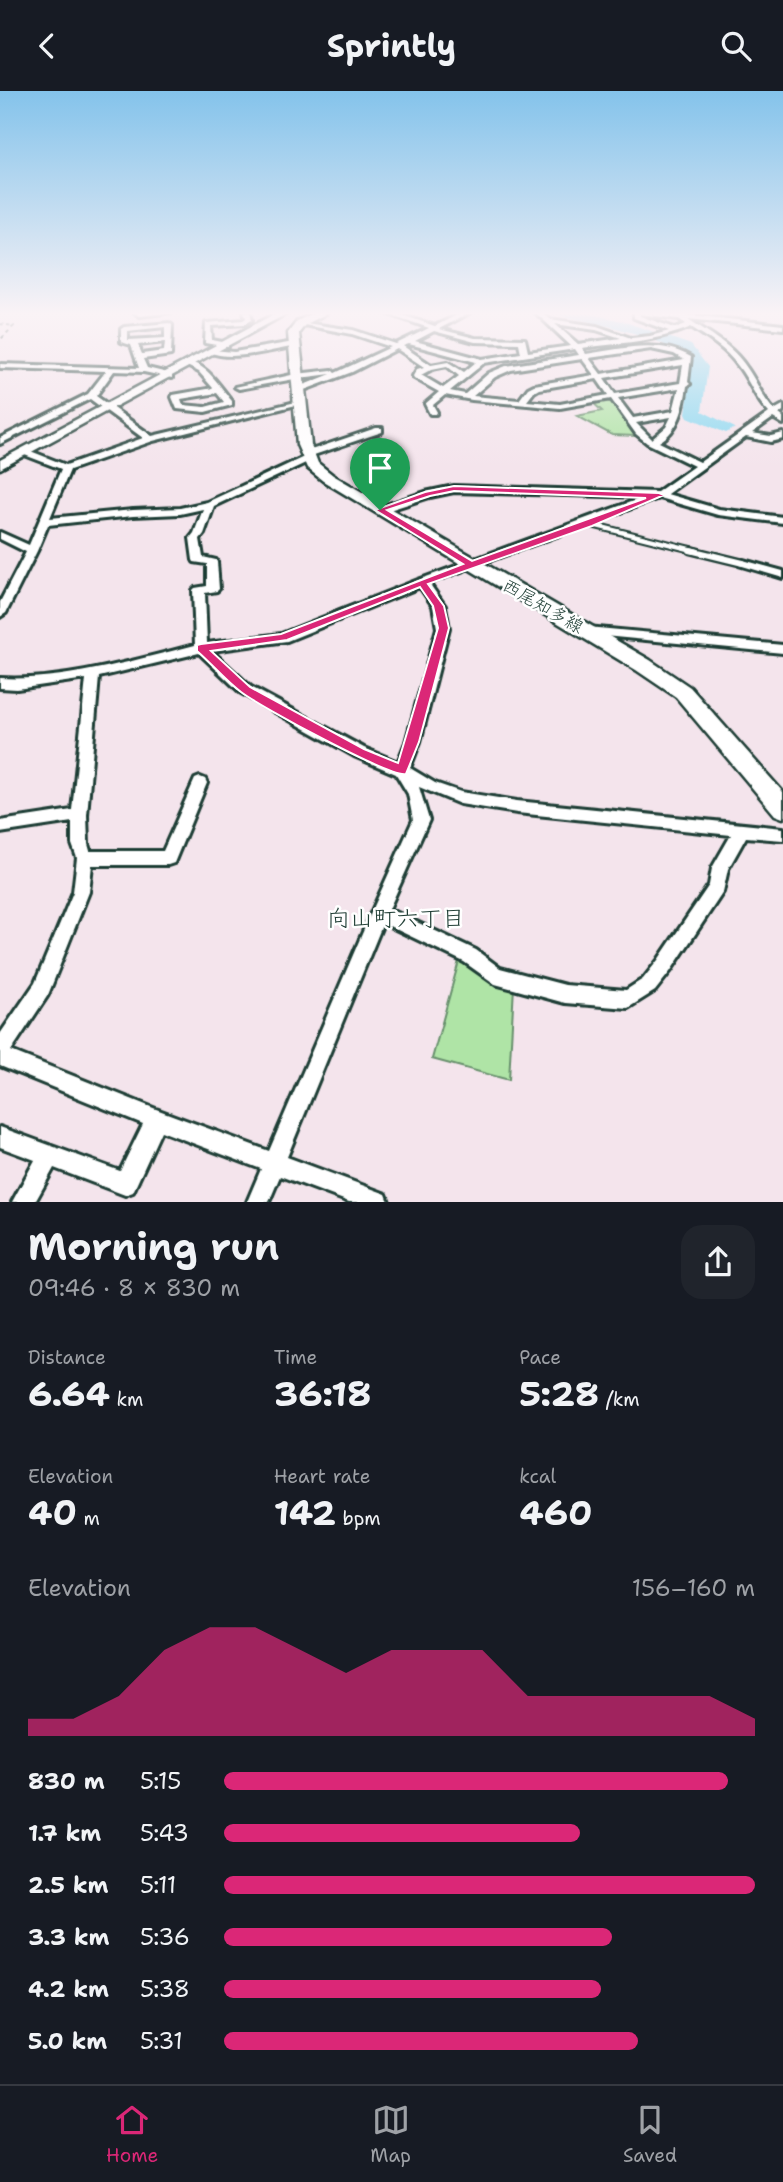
<!DOCTYPE html>
<meta charset="utf-8">
<style>
body{margin:0;font-family:"Shantell Sans","Klee One",sans-serif;background:#20242c;color:#f1f3f6;height:100vh;display:flex;flex-direction:column;font-size:26px;white-space:nowrap}
*{box-sizing:border-box;margin:0}
p{font-size:23px;color:#9ea1a6}
.icon{flex:none;width:38px;height:38px;fill:none;stroke:currentColor;stroke-width:2;stroke-linecap:round;stroke-linejoin:round}
.map{position:relative;height:1111px;overflow:hidden}
.panel{display:flex;flex-direction:column;background:#171b24;flex:1}
.panel>*{flex:none}
.pin{position:absolute;display:grid;place-items:center;width:60px;height:60px;color:#fff;margin:-72px -30px;border-radius:50% 50% 50% 0;rotate:-45deg;box-shadow:0 0 7px #0007}
.pin .icon{rotate:45deg}
.round{display:grid;place-items:center;flex:none;width:74px;height:74px;border-radius:21px;background:#20242c}
.summary{display:flex;align-items:center;justify-content:space-between;height:119px;padding:0 28px}
h1{font-size:38px;font-weight:700;line-height:52px}
.stats{display:grid;grid-template-columns:repeat(3,1fr);gap:10px;height:119px;padding:7px 28px}
.stats div{display:grid;align-content:center}
.stats b{font-size:35px;font-weight:700}
.stats small{font-size:19px;font-weight:400}
.stats p{font-size:19px}
.chart{height:196px;padding:14px 28px}
.chart p{display:flex;justify-content:space-between}
.chart svg{width:100%;height:126px;margin-top:7px;fill:#db2777;opacity:.7}
ul{padding:0 28px;list-style:none;font-size:23px}
li{display:grid;grid-template-columns:112px 84px 1fr;align-items:center;height:52px}
li i{height:18px;border-radius:9px;background:#db2777}
header{display:flex;justify-content:space-between;align-items:center;height:91px;padding:0 28px;background:#171b24;font-size:32px;font-weight:700}
.tab-bar{display:flex;justify-content:space-around;align-items:center;height:98px;border-top:2px solid #363941;background:#171b24;font-size:19px;color:#9ea1a6}
.tab-bar a{display:grid;justify-items:center;gap:4px}
.tab-bar .active{color:#db2777}
.map>svg:first-child{display:block}
</style>
<header><svg class="icon" aria-label="back" viewBox="0 0 24 24"><path d="M15 5l-7 7 7 7"/></svg>Sprintly<svg class="icon" aria-label="search" viewBox="0 0 24 24"><circle cx="10" cy="10" r="6"/><path d="M15 15l6 6"/></svg></header>
<div class="map">
<svg width="783" height="1111" viewBox="0 0 783 1111">
<rect width="100%" height="100%" fill="#f4e4ec"/>
<filter id="ink" filterUnits="userSpaceOnUse"><feTurbulence type="fractalNoise" baseFrequency=".0143" numOctaves="2"/><feDisplacementMap in="SourceGraphic" scale="14" xChannelSelector="R" yChannelSelector="G"/><feConvolveMatrix kernelMatrix="1 2 1 2 8 2 1 2 1" color-interpolation-filters="sRGB"/></filter>
<g filter="url(#ink)">
<g fill="#afe4a6" stroke="#67906d" stroke-width="2">
<path d="M610 308 635 345 612 344 577 325 602 320 592 311Z"/>
<path d="M459 870 514 895 509 989 432 968Z"/>
</g>
<g fill="none" stroke-linecap="round" stroke-linejoin="round">
<path fill="#8fd9f0" fill-rule="evenodd" d="M556 221H582L622 230 691 254 708 276 702 320 735 337 726 342 688 326 686 322 692 276C676 245 592 232 558 224Z"/>
<g stroke="#1f3d34" stroke-width="9">
<path id="lane-far1" d="M589 433 697 460"/>
</g>
<g stroke="#1f3d34" stroke-width="11">
<path id="lane" d="M690 459 743 472"/>
</g>
<g stroke="#1f3d34" stroke-width="6">
<g id="street">
<path d="M134 221H173L139 225Z"/>
<path d="M244 221H250L252 229 245 233 211 235 212 249 228 252V256L205 252 206 232 243 229 246 227Z"/>
<path d="M383 221H393L435 235 463 221H471L439 238 475 247 525 248 528 261 571 255 535 221H542L550 228 597 235 631 247 650 245 669 240 634 227V221L673 223 671 221 681 223 783 234V238L688 228C709 242 733 255 747 277 757 291 762 306 774 319L783 314V320L779 323 783 326V333L773 327 752 342 771 345 783 342V348L771 351 746 346 667 403 719 418 783 426V432L718 424 659 407 429 492 445 515 449 537 420 651 410 677 435 692 461 701 517 710 783 737V749L746 746 728 778 723 801 670 881 655 900 628 917 565 912 495 893 464 871 383 832 287 1066 386 1103 389 1111H349L280 1085 269 1111H247L261 1078 161 1040 133 1101 125 1104 54 1077 35 1111H12L35 1069 0 1056V1036L120 1080 143 1033 0 975V943L35 892 73 801 77 767 72 753V731L0 742V730L72 719 86 588 17 598 0 597V587C61 591 135 569 195 554L193 499 195 497 207 495V473L194 471 193 469 190 447 194 442 203 418 180 423 133 425 48 434 37 460 6 522 0 526V511L26 461 0 448V441L29 454 61 378 22 363V359H28L66 374 143 347 90 308 0 353V347L88 303 106 280 0 277V273L139 277 131 254 121 251V238L124 236 169 232 172 234 171 264 143 268 147 277 172 283V287L144 281 114 280 96 305 152 345 300 310 304 312 153 350 70 379 50 427 133 419 180 417 207 411 306 365 303 363 305 361 376 337H382V341L311 365 314 367 312 369 214 415 204 443 200 448 203 466 216 469 217 471 219 498 217 500 205 502 207 552 281 543 418 489 644 406 454 401 430 406 380 422 375 419 376 417 425 401 454 395 657 401 694 375 647 352 636 343 611 308 560 317 472 309 445 304 433 314 437 321 436 323H430L425 313 439 301 414 287 413 285 417 278 424 276 397 258 352 281 299 301H296V297L331 283 300 287 239 298 235 296 296 283 332 279 335 282 391 256 352 243 299 233V231L353 239 396 253 429 237ZM640 223 679 228 686 233 675 237 640 225ZM555 233 596 239 621 247 578 253ZM165 236V247L128 249V240ZM691 236C708 247 726 258 738 275 750 290 755 308 769 322L700 371 659 351C679 340 684 316 687 295L690 293 688 291 691 266C658 247 622 258 586 263L582 257C619 252 656 251 691 236ZM434 240 475 251 519 252 521 262 482 268 415 250ZM165 251 164 260 142 263 138 254ZM409 253 476 271 464 281 448 271 431 274 403 255ZM575 258 579 264 506 275 489 282 465 303 450 300 484 272ZM651 258 674 263 684 269 601 283 589 267ZM582 268 594 284 534 294 528 297 519 309 473 305 495 286 511 279ZM683 274 680 292 615 303 604 287ZM447 275 459 285 443 297 421 284 432 278ZM597 288 608 304 560 313 527 310 534 301 539 298ZM679 297 673 320 633 327 618 307ZM671 326 666 336 652 348 636 332ZM420 496 433 515 437 537 406 651 398 671 364 657 251 596 212 560 287 550ZM199 562 241 602 354 665 396 683 408 703 413 729 371 822 269 1060 156 1018 11 960 48 904 89 801 92 774H168L174 772 207 692 205 688 200 686 195 688 163 760H90L88 753 87 724 99 586ZM419 696 460 713 517 722 731 744 712 777 709 794 658 869 643 888 626 899 565 894 500 877 476 859 389 818 429 729Z"/>
<path d="M294 251 298 253 297 255C273 259 231 271 209 261L213 259 234 261Z"/>
<path d="M187 271C207 272 220 296 232 310V314L205 321 177 318 172 306 173 304 213 297 199 281 187 275ZM217 302 224 311 205 316 183 314 181 308Z"/>
<path d="M743 469 783 480V487L739 474 738 472 739 470Z"/>
<path d="M587 536 783 554V562L583 543 581 540Z"/>
</g>
</g>
<g stroke="#1f3d34" stroke-width="5">
<path id="secondary" d="M278 221H290L0 378V369Z"/>
</g>
<g stroke="#1f3d34" stroke-width="5">
<path id="primary" d="M315 221H329L305 234 299 242 311 354 318 372 333 384 650 569 690 596 783 701V727L775 724 676 606 636 579 323 390 307 377 297 354 288 242 297 230Z"/>
</g>
<path stroke="#1f3d34" stroke-width="2" stroke-dasharray="3.5 3.5" stroke-linecap="butt" d="M0 233 14 235 0 249"/>
<use href="#lane-far1" stroke="#fff" stroke-width="4.5"/>
<use href="#lane" stroke="#fff" stroke-width="6"/>
<use href="#street" fill="#fff" fill-rule="evenodd"/>
<use href="#secondary" fill="#fff" fill-rule="evenodd"/>
<use href="#primary" fill="#fff" fill-rule="evenodd"/>
</g>
</g>
<linearGradient id="sky" x2="0" y2="1"><stop stop-color="#84c3eb"/><stop offset="0.59" stop-color="#faf3f6"/><stop offset="1" stop-color="#faf3f6" stop-opacity="0"/></linearGradient>
<rect width="783" height="377" fill="url(#sky)"/>
<path fill="#db2777" stroke="#fff" stroke-width="2" fill-rule="evenodd" d="M454 395 659 402 664 404 592 435 428 493 444 515 449 537 419 651 406 683C391 687 259 615 241 601 225 589 212 573 197 560V554L201 553 281 543 463 473 375 419 425 401ZM454 400 646 407 472 470 387 419 430 405ZM420 496 433 515 438 537 398 672 364 658 250 596 211 560 287 549Z"/>
<g text-anchor="middle" stroke-width="5" stroke-linejoin="round" paint-order="stroke">
<g font-size="18" fill="#1f3d34" stroke="#fff">
<text transform="translate(543 515) rotate(30)" y="6">西尾知多線</text>
</g>
<g font-size="23" fill="#1f3d34" stroke="#fff">
<text x="396" y="835">向山町六丁目</text>
</g>
</g>
</svg>
<div class="pin" style="left:380px;top:419px;background:#1e9e55"><svg class="icon" aria-label="arrive" viewBox="0 0 24 24"><path d="M6 21V4h12l-3 4 3 4H6"/></svg></div>
</div>
<section class="panel">
<div class="summary"><div><h1>Morning run</h1><p>09:46 · 8 × 830 m</p></div><a class="round"><svg class="icon" aria-label="share" viewBox="0 0 24 24"><path d="M12 15V3M7 8l5-5 5 5M5 13v7h14v-7"/></svg></a></div>
<div class="stats">
<div><p>Distance</p><b>6.64<small> km</small></b></div>
<div><p>Time</p><b>36:18</b></div>
<div><p>Pace</p><b>5:28<small> /km</small></b></div>
</div>
<div class="stats">
<div><p>Elevation</p><b>40<small> m</small></b></div>
<div><p>Heart rate</p><b>142<small> bpm</small></b></div>
<div><p>kcal</p><b>460</b></div>
</div>
<div class="chart"><p><span>Elevation</span>156–160 m</p>
<svg viewBox="0 0 160 44" preserveAspectRatio="none"><path d="M0 44V38L10 38L20 30L30 14L40 6L50 6L60 14L70 22L80 14L90 14L100 14L110 30L120 30L130 30L140 30L150 30L160 38V44z"/></svg>
</div>
<ul>
<li><b>830 m</b>5:15<i style="width:95%"></i></li>
<li><b>1.7 km</b>5:43<i style="width:67%"></i></li>
<li><b>2.5 km</b>5:11<i style="width:100%"></i></li>
<li><b>3.3 km</b>5:36<i style="width:73%"></i></li>
<li><b>4.2 km</b>5:38<i style="width:71%"></i></li>
<li><b>5.0 km</b>5:31<i style="width:78%"></i></li>
</ul>
</section>
<nav class="tab-bar">
<a class="active"><svg class="icon" aria-label="home" viewBox="0 0 24 24"><path d="M3 11l9-7 9 7M6 9v11h12V9"/></svg>Home</a>
<a><svg class="icon" aria-label="map" viewBox="0 0 24 24"><path d="M3 6l6-2 6 2 6-2v14l-6 2-6-2-6 2zM9 4v14M15 6v14"/></svg>Map</a>
<a><svg class="icon" aria-label="saved" viewBox="0 0 24 24"><path d="M7 4h10v16l-5-4-5 4z"/></svg>Saved</a>
</nav>
